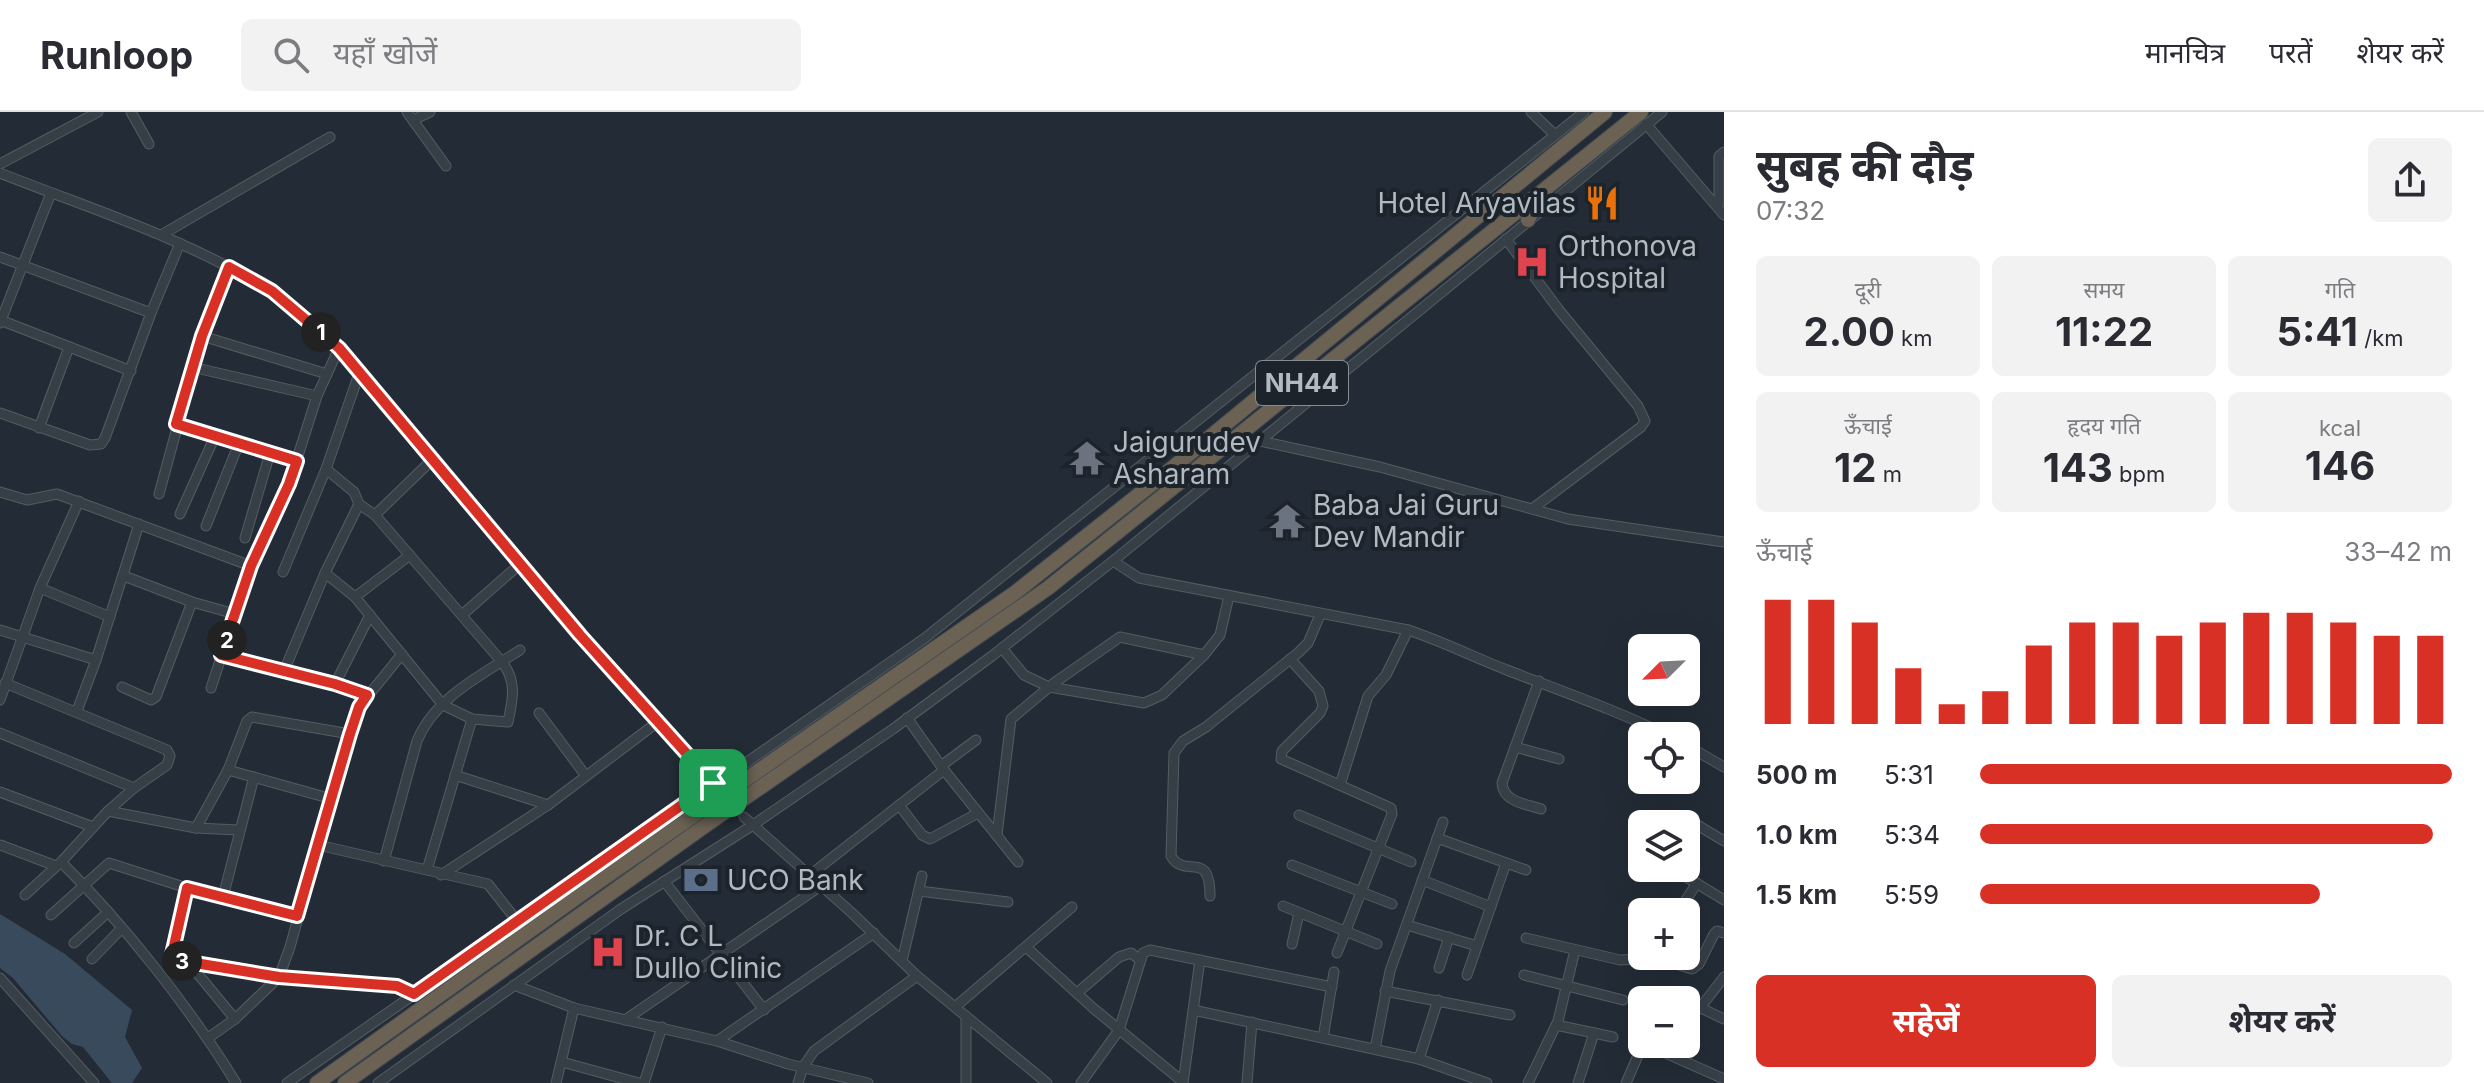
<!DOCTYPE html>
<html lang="hi">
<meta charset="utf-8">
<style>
body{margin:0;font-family:Inter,"Noto Sans Devanagari",sans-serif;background:#f2f2f3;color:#2b2b33;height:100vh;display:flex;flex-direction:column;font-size:30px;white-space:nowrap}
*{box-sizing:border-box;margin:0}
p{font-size:26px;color:#7c7c81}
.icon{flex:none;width:44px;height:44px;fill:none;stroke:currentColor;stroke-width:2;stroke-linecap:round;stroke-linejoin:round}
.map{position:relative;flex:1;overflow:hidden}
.drawer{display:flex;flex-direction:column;background:#fff;width:760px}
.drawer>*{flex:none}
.needle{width:52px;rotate:246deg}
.fabs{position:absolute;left:1628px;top:522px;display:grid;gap:16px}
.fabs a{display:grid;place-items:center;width:72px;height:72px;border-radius:12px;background:#fff;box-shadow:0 8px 32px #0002;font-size:40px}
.pin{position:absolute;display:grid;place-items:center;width:68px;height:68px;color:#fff;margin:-34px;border-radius:16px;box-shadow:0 4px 12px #0006}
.km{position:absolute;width:40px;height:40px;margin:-20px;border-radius:50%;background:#222;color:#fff;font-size:22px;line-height:40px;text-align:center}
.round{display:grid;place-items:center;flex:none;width:84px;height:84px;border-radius:12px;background:#f2f2f3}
.headline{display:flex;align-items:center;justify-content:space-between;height:136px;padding:0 32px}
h1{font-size:44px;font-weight:700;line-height:60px}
.stats{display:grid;grid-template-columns:repeat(3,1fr);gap:12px;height:136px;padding:8px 32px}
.stats div{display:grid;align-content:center;border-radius:12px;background:#f2f2f3;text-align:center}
.stats b{font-size:40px;font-weight:700}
.stats small{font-size:22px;font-weight:400}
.stats p{font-size:22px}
.chart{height:224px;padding:16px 32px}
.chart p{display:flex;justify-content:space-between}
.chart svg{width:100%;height:144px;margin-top:8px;stroke:#d93025;stroke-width:6}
.primary-button{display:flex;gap:16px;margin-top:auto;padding:16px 32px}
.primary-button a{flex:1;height:92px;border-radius:12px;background:#d93025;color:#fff;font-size:32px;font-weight:700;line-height:92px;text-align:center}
.primary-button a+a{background:#f2f2f3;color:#2b2b33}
ul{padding:0 32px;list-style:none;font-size:26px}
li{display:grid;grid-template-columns:128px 96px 1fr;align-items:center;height:60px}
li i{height:20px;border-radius:10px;background:#d93025}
header{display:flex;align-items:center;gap:48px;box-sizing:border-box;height:112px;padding:0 40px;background:#fff;border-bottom:2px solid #e1e1e2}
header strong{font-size:38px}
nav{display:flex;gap:44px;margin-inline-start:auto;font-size:28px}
.search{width:560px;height:72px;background:#f2f2f3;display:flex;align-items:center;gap:20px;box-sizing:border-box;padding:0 28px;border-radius:12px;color:#7c7c81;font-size:30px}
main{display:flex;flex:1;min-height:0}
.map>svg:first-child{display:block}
</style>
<header>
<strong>Runloop</strong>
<div class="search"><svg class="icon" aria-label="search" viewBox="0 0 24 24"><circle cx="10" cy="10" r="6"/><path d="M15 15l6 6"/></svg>यहाँ खोजें</div>
<nav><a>मानचित्र</a><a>परतें</a><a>शेयर करें</a></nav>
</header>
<main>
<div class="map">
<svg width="1724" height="971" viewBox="0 0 1724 971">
<rect width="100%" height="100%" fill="#232c36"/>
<path fill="#3a4a5d" d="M0 802 65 842 132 898 125 925 142 956 132 971H112L83 935 72 932 62 924 13 866 0 856Z"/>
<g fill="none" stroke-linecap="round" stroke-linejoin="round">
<g stroke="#545c64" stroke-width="11">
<g id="minor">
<path d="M131 0 149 32"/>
<path d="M407 0 446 54"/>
<path d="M1531 0 1555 23"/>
<path d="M413 8 430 0"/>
<path d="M1646 12 1724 103"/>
<path d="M0 52 98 0"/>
<path d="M0 61C91 97 185 126 269 178 303 198 334 230 360 259L580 523 716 675"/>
<path d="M1719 90V44L1724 40"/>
<path d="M163 122 330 25"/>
<path d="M1506 127 1559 198 1638 294 1645 309 1641 315 1532 397"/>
<path d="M0 145 151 201"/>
<path d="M0 208 131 259"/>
<path d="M0 211 51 81"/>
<path d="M202 224 327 262"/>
<path d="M192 255 317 284"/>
<path d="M0 301 90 333 101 332 105 326 151 201 180 131"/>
<path d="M176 312 297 349"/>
<path d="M39 316 69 235"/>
<path d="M1260 329 1380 355 1568 407 1724 430"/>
<path d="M326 357 354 380 359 392 375 403 502 550C517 569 513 587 508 610L472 607 443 593 355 485 410 443"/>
<path d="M0 380 27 388 57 382 251 454 211 576"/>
<path d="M159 382 202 224 229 155"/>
<path d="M180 402 215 324"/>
<path d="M375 403 433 347"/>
<path d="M206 414 239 331"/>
<path d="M245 426 270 341"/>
<path d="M1113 449 1139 466 1408 518C1442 529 1473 545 1507 558 1561 579 1616 598 1669 624"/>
<path d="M251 454 289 372 317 284 339 236"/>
<path d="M283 460 326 357 360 259"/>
<path d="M124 464 192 490 235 502"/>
<path d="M40 476 110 505"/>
<path d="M355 485 325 461 359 392"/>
<path d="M462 503 520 452"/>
<path d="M0 518 96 548"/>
<path d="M1002 536 1024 563 1049 575 1144 591 1162 583 1204 543 1220 523 1229 484"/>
<path d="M402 542 359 595 318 733 488 772 517 809"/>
<path d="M221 543 335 572 367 583"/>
<path d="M1290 547 1319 579 1323 594 1320 601 1282 639 1281 647 1391 696 1392 702 1337 841"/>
<path d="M284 559 325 461"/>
<path d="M1539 569 1502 671C1503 690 1526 692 1541 697"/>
<path d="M5 571 167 638 170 644 167 653 134 676 108 699 196 716 239 718"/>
<path d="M335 572 370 503"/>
<path d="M122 575 151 588 156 585 192 490"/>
<path d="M0 588 40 476 79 389"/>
<path d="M77 599 96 548 139 412"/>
<path d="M539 601 586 664"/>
<path d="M907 606 944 658 1018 750"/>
<path d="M0 621 134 676"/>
<path d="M1686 633 1724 655"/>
<path d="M1515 635 1559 647"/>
<path d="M941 654 976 628"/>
<path d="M228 658 332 687"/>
<path d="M455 663 548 693"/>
<path d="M1340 673 1368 584 1386 563 1408 518"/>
<path d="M0 680 93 715"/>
<path d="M899 693 922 723 930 727 978 701"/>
<path d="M1299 703 1411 750"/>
<path d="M744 705 852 801 917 864 1047 971"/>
<path d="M1694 711 1724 729"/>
<path d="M196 716 228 658 247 609 252 605 350 622"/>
<path d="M997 723 1011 607 1054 571 1120 525 1204 543"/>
<path d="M1437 726 1526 758"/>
<path d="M0 733 56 754"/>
<path d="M384 749 417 629C435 585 482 563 520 538"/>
<path d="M61 750C124 812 190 896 236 971"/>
<path d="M1292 753 1392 792"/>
<path d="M1673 757 1724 788"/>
<path d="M427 758 472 607"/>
<path d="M441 763 548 693 659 609"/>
<path d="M810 763 944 658"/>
<path d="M1422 768 1491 795"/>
<path d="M664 769 764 898"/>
<path d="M187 776 171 847 279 865 397 874 414 882"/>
<path d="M919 779 1008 790"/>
<path d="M25 783 61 750 108 699"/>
<path d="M1210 784C1210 736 1185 768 1171 744L1174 641 1183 629 1206 615 1299 540 1308 531 1320 503"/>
<path d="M223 785 254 665"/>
<path d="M1283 794 1377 832"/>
<path d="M1678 800 1697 771"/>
<path d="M51 803 109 751 187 776 297 804"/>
<path d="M1407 813 1477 834"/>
<path d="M1526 826 1620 848 1656 846 1692 857 1699 852 1714 822 1717 819 1724 821"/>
<path d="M74 831 107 801"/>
<path d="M1292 832 1299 801"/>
<path d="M1026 835 1093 896 1183 970"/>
<path d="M92 847 121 817"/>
<path d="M902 849 922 764"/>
<path d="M188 850 235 907"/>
<path d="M1439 856 1449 825"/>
<path d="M1467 863 1506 751"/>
<path d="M1524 863 1623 888"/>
<path d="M0 866 94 971"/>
<path d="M514 873 574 896 717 929 788 952 868 971"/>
<path d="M1385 879 1510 903"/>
<path d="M1077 881 1119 845 1131 841 1139 847"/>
<path d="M1662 888 1669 882 1685 888"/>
<path d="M1686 889 1724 907"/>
<path d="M955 895 1072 795"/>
<path d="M1700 896 1724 865"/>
<path d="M1193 898 1419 947 1487 971"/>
<path d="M625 908 822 773"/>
<path d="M1556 913 1613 925"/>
<path d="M208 926 235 907 279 865 290 835 318 733"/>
<path d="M1323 926 1334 860"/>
<path d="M717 929 874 821"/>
<path d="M1645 932 1724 967"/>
<path d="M1375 937 1390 859 1443 710"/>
<path d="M1419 947 1438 888"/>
<path d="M562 950 639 971"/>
<path d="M287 971 925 526 1584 0"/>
<path d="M378 971 621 797 753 713 893 617 992 544 1113 449 1662 0"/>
<path d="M556 971 574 896"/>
<path d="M644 971 662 915"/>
<path d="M798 971 803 955 814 939 917 864"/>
<path d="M966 971V904"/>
<path d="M1081 971 1119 918 1143 841 1150 838 1332 875"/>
<path d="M1183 971 1200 848"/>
<path d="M1247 971 1252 910"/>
<path d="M1528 971 1558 909 1575 838"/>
<path d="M1578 971 1594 921"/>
<path d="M1626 971 1643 932"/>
</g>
</g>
<g stroke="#414951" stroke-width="16">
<g id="highway">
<path d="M1528 108 1539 85"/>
<path d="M317 971 594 773 1016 480 1171 357 1605 0"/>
<path d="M345 971 706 713 1048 476 1641 0"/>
</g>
</g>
<use href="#minor" stroke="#363e46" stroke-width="9"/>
<use href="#highway" stroke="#6b6254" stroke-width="14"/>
</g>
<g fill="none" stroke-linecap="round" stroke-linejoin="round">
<g stroke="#fff" stroke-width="16">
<path id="route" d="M229 155 272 179 339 236 580 523 713 671 414 882 397 874 279 865 171 847 187 776 297 804 350 622 359 595 367 583 335 572 221 543 251 454 289 372 297 349 176 312 202 224Z"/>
</g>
<use href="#route" stroke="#d93025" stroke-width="10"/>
</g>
<defs>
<g id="restaurant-bare" transform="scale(2.76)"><path d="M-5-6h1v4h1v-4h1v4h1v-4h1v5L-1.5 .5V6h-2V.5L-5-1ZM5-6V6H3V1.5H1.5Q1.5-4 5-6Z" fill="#e8710a" stroke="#1c232b" stroke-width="2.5" paint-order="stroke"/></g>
<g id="hospital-bare" transform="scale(2.76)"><path d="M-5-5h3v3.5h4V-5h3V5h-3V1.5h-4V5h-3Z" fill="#e0444e" stroke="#1c232b" stroke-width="2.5" paint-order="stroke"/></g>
<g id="temple-bare" transform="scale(2.76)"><path d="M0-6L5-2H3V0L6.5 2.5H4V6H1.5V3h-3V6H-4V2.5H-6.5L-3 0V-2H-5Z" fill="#6b7280" stroke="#1c232b" stroke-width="2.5" paint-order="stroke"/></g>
<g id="bank-bare" transform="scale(2.76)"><path d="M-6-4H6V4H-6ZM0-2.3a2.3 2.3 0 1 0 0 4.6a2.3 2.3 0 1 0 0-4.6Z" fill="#5c6f8a" stroke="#1c232b" stroke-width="2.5" paint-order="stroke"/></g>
</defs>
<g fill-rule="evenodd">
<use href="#restaurant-bare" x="1602" y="91"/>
<use href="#hospital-bare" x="1532" y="150"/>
<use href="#temple-bare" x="1087" y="346"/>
<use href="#temple-bare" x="1287" y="409"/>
<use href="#bank-bare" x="701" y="768"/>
<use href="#hospital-bare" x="608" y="840"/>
</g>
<g text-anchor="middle" stroke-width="8" stroke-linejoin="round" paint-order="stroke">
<rect fill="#1c232b" stroke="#848c95" stroke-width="2" x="1256" y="249" width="92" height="44" rx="6"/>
<g font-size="26" font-weight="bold" fill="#b1b9c3">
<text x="1302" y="280">NH44</text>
</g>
<g font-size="28" fill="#b1b9c3" stroke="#1c232b" text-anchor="start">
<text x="1576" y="101" text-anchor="end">Hotel Aryavilas</text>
<text x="1558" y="144">Orthonova<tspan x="1558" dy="32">Hospital</tspan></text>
<text x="1113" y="340">Jaigurudev<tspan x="1113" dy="32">Asharam</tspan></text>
<text x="1313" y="403">Baba Jai Guru<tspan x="1313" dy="32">Dev Mandir</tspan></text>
<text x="727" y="778">UCO Bank</text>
<text x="634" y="834">Dr. C L<tspan x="634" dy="32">Dullo Clinic</tspan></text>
</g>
</g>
</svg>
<div class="fabs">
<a><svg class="needle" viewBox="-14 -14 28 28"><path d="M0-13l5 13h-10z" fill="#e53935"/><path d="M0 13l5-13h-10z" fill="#7c7c81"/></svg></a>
<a><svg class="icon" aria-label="locate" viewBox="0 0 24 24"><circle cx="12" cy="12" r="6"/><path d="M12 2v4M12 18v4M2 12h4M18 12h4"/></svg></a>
<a><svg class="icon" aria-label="layers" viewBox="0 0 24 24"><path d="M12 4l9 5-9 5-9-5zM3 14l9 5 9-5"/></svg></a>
<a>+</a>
<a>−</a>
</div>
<div class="pin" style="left:713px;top:671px;background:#1e9e55"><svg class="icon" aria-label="arrive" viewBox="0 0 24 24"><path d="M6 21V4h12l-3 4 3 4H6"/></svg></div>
<b class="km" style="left:321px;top:220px">1</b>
<b class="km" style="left:227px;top:528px">2</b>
<b class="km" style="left:182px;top:849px">3</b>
</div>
<section class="drawer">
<div class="headline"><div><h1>सुबह की दौड़</h1><p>07:32</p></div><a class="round"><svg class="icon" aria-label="share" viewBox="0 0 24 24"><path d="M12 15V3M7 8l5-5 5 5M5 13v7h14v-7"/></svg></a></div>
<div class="stats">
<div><p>दूरी</p><b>2.00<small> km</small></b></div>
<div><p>समय</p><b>11:22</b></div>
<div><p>गति</p><b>5:41<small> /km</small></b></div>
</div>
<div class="stats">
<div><p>ऊँचाई</p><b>12<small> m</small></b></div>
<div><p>हृदय गति</p><b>143<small> bpm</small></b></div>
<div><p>kcal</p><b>146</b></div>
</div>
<div class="chart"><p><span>ऊँचाई</span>33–42 m</p>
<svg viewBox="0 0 160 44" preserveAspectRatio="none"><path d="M5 44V6M15 44V6M25 44V13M35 44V27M45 44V38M55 44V34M65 44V20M75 44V13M85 44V13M95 44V17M105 44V13M115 44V10M125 44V10M135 44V13M145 44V17M155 44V17"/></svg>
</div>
<ul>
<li><b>500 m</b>5:31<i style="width:100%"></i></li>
<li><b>1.0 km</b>5:34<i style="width:96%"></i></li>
<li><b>1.5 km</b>5:59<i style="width:72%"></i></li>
</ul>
<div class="primary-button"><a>सहेजें</a><a>शेयर करें</a></div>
</section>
</main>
